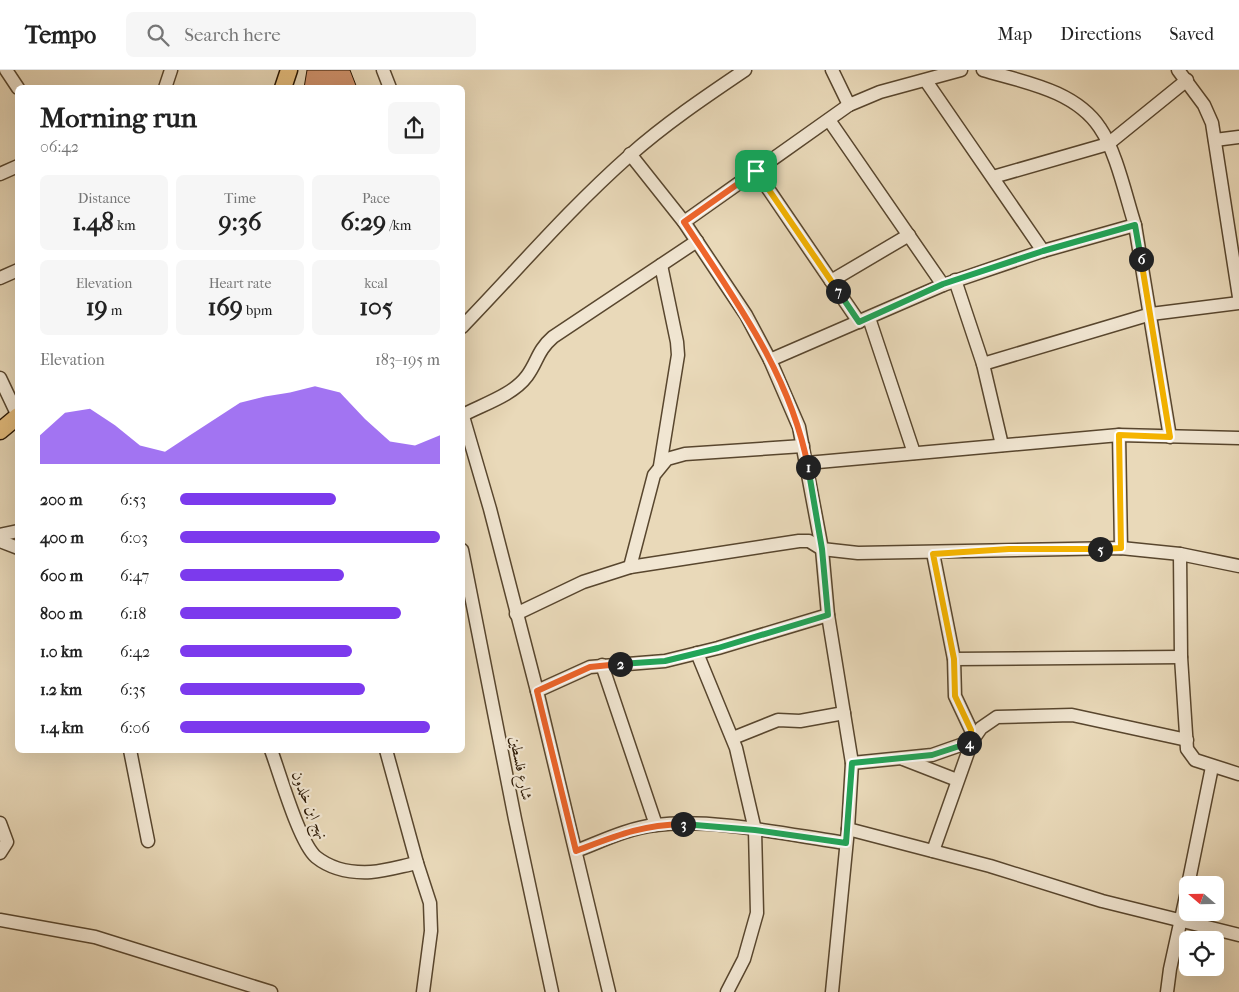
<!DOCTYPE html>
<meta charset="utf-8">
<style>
body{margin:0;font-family:"IM FELL French Canon",Amiri,serif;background:#f6f6f6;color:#222;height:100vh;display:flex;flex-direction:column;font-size:19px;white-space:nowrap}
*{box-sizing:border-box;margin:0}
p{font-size:16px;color:#767676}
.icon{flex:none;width:28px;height:28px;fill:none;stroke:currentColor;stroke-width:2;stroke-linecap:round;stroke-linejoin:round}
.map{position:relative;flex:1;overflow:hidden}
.drawer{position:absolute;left:15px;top:15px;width:450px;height:668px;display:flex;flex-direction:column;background:#fff;border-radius:8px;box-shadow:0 5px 20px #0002}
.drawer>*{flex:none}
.needle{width:32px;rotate:290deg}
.fabs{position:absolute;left:1179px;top:806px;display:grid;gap:10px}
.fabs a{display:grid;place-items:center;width:45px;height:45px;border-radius:8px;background:#fff;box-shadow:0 5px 20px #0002;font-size:25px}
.pin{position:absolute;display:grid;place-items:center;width:42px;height:42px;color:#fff;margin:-21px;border-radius:10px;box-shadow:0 2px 8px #0006}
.km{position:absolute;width:25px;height:25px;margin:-12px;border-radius:50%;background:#222;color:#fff;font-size:14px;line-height:25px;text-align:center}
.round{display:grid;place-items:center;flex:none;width:52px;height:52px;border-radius:8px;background:#f6f6f6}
.headline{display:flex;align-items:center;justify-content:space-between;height:85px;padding:0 25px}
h1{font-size:28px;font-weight:700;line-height:38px}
.metrics{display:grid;grid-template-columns:repeat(3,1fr);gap:8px;height:85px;padding:5px 25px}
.metrics div{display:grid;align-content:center;border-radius:8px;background:#f6f6f6;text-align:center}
.metrics b{font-size:25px;font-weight:700}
.metrics small{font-size:14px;font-weight:400}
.metrics p{font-size:14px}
.chart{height:140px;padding:10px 25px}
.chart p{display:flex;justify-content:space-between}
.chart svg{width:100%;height:90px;margin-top:5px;fill:#7c3aed;opacity:.7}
ul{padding:0 25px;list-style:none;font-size:16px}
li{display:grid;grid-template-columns:80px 60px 1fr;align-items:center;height:38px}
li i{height:12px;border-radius:6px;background:#7c3aed}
header{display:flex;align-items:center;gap:30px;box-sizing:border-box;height:70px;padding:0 25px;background:#fff;border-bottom:1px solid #e0e0e0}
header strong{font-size:24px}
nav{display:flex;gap:28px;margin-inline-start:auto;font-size:18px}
.search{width:350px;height:45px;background:#f6f6f6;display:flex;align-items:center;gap:12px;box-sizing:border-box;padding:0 18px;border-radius:8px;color:#767676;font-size:19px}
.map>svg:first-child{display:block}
</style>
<header>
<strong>Tempo</strong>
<div class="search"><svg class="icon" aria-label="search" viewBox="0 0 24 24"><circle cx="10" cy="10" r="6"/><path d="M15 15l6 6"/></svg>Search here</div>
<nav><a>Map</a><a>Directions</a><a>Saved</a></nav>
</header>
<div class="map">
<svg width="1239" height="922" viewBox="0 0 1239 922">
<rect width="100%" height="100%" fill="#e9d9b9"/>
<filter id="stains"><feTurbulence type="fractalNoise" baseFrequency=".004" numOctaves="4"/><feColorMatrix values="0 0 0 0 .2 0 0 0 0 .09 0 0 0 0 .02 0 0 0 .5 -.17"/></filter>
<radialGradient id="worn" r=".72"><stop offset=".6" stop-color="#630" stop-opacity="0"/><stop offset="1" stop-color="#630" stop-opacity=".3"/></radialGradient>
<path fill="#cf916b" stroke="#281500" d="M307 0H350L357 18H304Z"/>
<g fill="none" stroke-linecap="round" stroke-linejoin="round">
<g stroke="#58462e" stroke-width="15">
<g id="minor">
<path d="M6 0 18 18"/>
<path d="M383 0 390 18"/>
<path d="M832 0 849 35"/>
<path d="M1178 0 1204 35 1212 53 1239 227"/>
<path d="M926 11 1043 181"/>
<path d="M165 18 171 0"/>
<path d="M829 50 943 215"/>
<path d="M1215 70 1239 67"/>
<path d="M630 84 684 152 746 245 770 290 799 357 822 479 828 545 852 693 848 759 832 922"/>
<path d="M756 101 859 252"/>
<path d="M0 104 18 96"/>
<path d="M993 107 1108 74 1187 10"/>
<path d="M684 152 849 35 880 22 961 0"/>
<path d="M1135 155 1170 367"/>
<path d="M0 208 18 200"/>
<path d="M955 210 983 294 1002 375"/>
<path d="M831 211 909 165"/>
<path d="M869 248 914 383"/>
<path d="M462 257C518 199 569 139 629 86 665 54 705 27 745 0"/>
<path d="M770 290 943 215 1043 181 1135 155C1126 127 1116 81 1100 58 1075 20 1023 12 983 0"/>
<path d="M983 294 1151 244 1239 233"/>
<path d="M0 308 18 346"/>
<path d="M462 343 490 439 537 621 609 922"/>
<path d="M463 345C484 334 513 325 527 306 538 291 537 281 553 267L697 171"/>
<path d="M1119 365 1121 478"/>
<path d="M807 393 1119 365 1239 368"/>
<path d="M660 396 678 285 677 272 661 195"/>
<path d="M0 465 18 461"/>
<path d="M0 471 18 478"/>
<path d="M462 480 515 749 552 922"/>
<path d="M933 483 954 589 955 626 971 660 972 671"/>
<path d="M1180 484 1181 587 1187 679 1195 690 1239 704"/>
<path d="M630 497 654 405 667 389 685 384 803 376"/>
<path d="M516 544 583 512 630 497 799 471H809L822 479 858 483 1121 478 1180 484 1239 496"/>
<path d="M697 583 736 678 755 760 757 843 744 889 727 922"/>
<path d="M954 589 1181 587"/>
<path d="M602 595 656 755"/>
<path d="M537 621 590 597 665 591 718 578 828 545"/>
<path d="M733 668 778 650 800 651 844 643"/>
<path d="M130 680 148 771"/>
<path d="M271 680C280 704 299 772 316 787 331 799 352 803 371 802 386 801 402 796 417 793"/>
<path d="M386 680 417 793 430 833 431 861 423 922"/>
<path d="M903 689 957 710"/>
<path d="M852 693 932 685 972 671"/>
<path d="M0 753 7 772 0 783"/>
<path d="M848 759 990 796 1102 831 1239 865"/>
<path d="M576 781C602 771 628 758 656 755 713 748 789 765 846 773"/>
<path d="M933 781 972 671 981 658 997 647 1072 645 1187 670"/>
<path d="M1188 815 1212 697"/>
<path d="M0 850 95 867 271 922"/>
<path d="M1167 922 1170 899 1188 817"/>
</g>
</g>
<g stroke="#281500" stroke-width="19">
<g id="major">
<path d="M283 18 289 0"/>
<path d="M0 361 18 346"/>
</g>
</g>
<use href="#minor" stroke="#f1e6d2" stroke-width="12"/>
<use href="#major" stroke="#e4bc7c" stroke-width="16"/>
</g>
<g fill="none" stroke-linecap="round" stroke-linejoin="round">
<g stroke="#fff" stroke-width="10">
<path id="split-1" d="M756 101 684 152C734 228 791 305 808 397"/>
</g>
<g stroke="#fff" stroke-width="10">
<path id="split-2" d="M620 594 665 591 718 578 828 545 822 479 808 397"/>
</g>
<g stroke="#fff" stroke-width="10">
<path id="split-3" d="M620 594 590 597 537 621 576 781C616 766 641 755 683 754"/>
</g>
<g stroke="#fff" stroke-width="10">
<path id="split-4" d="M683 754 755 760 846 773 852 693 932 685 969 673"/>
</g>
<g stroke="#fff" stroke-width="10">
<path id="split-5" d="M969 673 972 671 971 660 955 626 954 589 933 484 1009 479H1100"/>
</g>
<g stroke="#fff" stroke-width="10">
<path id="split-6" d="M1100 479 1121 478 1119 365 1170 367 1141 189"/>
</g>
<g stroke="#fff" stroke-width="10">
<path id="split-7" d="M838 221 859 252 943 214 1043 181 1135 155 1141 189"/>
</g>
<g stroke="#fff" stroke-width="10">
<path id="split-8" d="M756 101 838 221"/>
</g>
<use href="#split-1" stroke="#f0652b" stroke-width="6"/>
<use href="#split-2" stroke="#22a559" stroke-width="6"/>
<use href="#split-3" stroke="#f0652b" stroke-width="6"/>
<use href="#split-4" stroke="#22a559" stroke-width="6"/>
<use href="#split-5" stroke="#f5b400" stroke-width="6"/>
<use href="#split-6" stroke="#f5b400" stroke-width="6"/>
<use href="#split-7" stroke="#22a559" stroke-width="6"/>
<use href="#split-8" stroke="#f5b400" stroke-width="6"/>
</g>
<g text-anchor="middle" stroke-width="4.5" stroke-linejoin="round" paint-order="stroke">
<g font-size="15" fill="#281500" stroke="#f1e6d2">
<text transform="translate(521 698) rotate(79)" y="5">شارع فلسطين</text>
<text transform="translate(310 735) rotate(68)" y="5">نهج ابن خلدون</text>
</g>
</g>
<rect width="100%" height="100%" filter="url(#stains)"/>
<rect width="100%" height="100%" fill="url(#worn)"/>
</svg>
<div class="fabs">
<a><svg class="needle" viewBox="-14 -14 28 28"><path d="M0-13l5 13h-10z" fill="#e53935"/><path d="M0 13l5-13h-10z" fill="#767676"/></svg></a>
<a><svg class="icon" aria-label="locate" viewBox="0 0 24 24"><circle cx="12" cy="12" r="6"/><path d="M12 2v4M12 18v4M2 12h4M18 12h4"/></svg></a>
</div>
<div class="pin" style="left:756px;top:101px;background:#1e9e55"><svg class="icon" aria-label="arrive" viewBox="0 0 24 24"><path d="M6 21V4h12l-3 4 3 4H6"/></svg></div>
<b class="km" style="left:808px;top:397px">1</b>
<b class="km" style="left:620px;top:594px">2</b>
<b class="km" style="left:683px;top:754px">3</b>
<b class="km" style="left:969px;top:673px">4</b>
<b class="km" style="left:1100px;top:479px">5</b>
<b class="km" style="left:1141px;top:189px">6</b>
<b class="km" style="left:838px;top:221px">7</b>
<section class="drawer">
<div class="headline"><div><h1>Morning run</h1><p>06:42</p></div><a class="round"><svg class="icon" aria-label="share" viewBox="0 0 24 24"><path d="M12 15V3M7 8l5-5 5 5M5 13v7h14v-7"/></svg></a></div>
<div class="metrics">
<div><p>Distance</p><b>1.48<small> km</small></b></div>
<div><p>Time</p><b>9:36</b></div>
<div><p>Pace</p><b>6:29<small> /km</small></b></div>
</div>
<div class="metrics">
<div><p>Elevation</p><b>19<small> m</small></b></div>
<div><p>Heart rate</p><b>169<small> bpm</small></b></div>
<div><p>kcal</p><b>105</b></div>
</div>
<div class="chart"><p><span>Elevation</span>183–195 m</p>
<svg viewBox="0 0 160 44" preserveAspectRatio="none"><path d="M0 44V30L10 19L20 17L30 25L40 35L50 38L60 30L70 22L80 14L90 11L100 9L110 6L120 9L130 22L140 33L150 35L160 30V44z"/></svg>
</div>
<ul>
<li><b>200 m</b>6:53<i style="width:60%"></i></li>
<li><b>400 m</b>6:03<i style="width:100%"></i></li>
<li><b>600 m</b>6:47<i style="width:63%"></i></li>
<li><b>800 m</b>6:18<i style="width:85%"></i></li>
<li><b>1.0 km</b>6:42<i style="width:66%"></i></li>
<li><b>1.2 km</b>6:35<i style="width:71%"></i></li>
<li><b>1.4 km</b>6:06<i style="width:96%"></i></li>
</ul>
</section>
</div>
